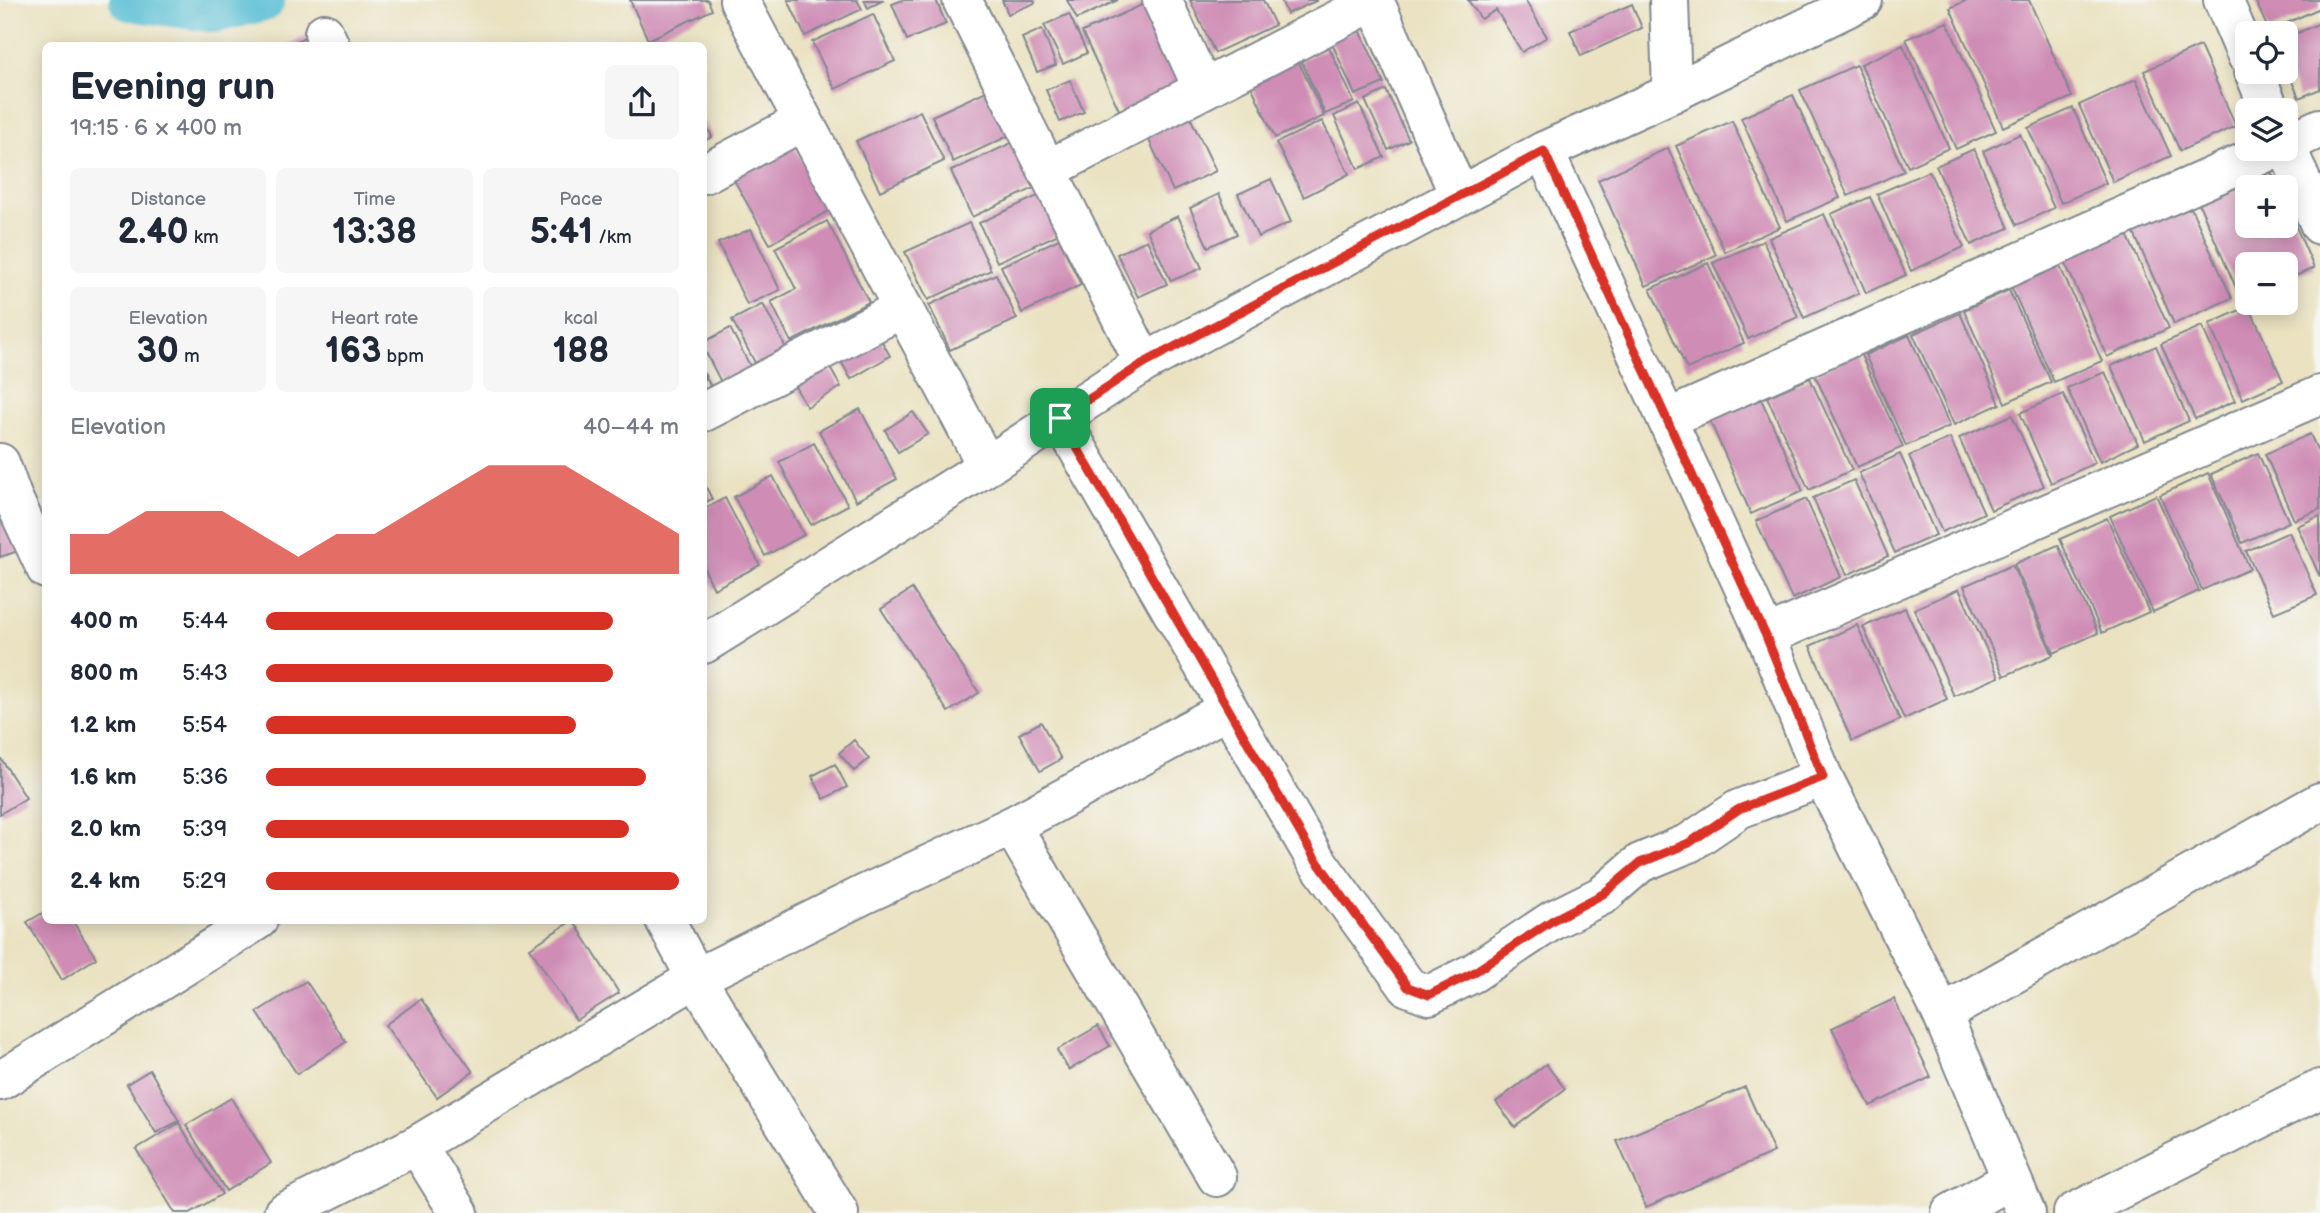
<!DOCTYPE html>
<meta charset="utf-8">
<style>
body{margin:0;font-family:"Balsamiq Sans",sans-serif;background:#f6f6f7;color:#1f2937;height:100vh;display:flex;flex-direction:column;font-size:26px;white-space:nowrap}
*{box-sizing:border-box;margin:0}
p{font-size:23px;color:#747a83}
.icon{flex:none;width:38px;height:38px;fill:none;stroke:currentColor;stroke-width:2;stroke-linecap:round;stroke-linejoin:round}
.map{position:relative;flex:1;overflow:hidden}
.details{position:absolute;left:42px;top:42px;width:665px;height:882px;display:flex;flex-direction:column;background:#fff;border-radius:10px;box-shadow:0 4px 18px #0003}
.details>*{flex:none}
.fabs{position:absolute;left:2235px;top:21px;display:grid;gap:14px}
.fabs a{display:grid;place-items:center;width:63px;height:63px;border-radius:10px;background:#fff;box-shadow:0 4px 18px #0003;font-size:35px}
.pin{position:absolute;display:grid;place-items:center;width:60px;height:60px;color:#fff;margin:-30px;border-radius:14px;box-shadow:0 4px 10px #0006}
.round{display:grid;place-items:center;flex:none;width:74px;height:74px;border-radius:10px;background:#f6f6f7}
.overview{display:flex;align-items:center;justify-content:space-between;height:119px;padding:0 28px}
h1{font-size:38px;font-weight:800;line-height:52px}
.metrics{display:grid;grid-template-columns:repeat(3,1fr);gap:10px;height:119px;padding:7px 28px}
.metrics div{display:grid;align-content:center;border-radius:10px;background:#f6f6f7;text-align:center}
.metrics b{font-size:35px;font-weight:800}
.metrics small{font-size:19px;font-weight:400}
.metrics p{font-size:19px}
.chart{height:196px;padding:14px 28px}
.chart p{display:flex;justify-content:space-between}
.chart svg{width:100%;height:126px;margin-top:7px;fill:#d93025;opacity:.7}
ul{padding:0 28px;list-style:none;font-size:23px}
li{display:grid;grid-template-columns:112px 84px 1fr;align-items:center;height:52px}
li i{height:18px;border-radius:9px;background:#d93025}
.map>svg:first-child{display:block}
</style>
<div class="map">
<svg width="2320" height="1213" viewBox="0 0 2320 1213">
<rect width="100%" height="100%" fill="#f6f6f2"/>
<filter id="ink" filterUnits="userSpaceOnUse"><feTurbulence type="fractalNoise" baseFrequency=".0143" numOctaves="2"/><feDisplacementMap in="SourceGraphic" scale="14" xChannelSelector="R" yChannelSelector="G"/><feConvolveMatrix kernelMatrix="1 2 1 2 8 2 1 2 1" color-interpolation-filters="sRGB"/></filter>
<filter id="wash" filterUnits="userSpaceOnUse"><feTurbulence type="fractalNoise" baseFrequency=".00686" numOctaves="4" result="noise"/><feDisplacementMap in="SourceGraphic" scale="28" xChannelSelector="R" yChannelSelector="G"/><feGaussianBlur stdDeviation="1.57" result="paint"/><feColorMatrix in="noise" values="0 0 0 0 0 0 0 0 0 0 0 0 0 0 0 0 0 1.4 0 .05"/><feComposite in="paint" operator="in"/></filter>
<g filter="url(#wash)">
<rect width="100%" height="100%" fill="#eae2c1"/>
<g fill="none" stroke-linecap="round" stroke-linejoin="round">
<path stroke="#56bed4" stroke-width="42" d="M130 0 215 12 264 0"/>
</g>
<g id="blocks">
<g fill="#cf8cb5">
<path d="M630 0H708L712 10 648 40Z"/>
<path d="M788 0H857L862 9 805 36Z"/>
<path d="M864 0H884L868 8Z"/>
<path d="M903 0H936L946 24 907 40 892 4Z"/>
<path d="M1002 0H1034L1035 3 1008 14Z"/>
<path d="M1067 0H1118L1077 19Z"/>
<path d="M1190 0H1263L1275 25 1215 53Z"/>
<path d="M1281 0H1318L1287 14Z"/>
<path d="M1468 0H1525L1547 37 1522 52 1496 10 1481 19Z"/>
<path d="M1967 0H2029L2072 97 2003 127 1950 8Z"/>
<path d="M2255 0H2320V8L2269 31Z"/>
<path d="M1144 4 1182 85 1121 114 1082 32Z"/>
<path d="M1632 4 1642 28 1581 56 1570 31Z"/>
<path d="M873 14 895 61 835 89 812 42Z"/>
<path d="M1069 14 1087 53 1063 64 1044 25Z"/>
<path d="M1947 22 1996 131 1956 149 1906 39Z"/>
<path d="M2320 23V89L2299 98 2286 67V38Z"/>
<path d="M1359 28 1384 83 1355 95 1331 41Z"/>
<path d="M1042 29 1056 65 1037 72 1022 38Z"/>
<path d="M311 34 316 46H286Z"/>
<path d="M1903 45 1949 148 1908 167 1861 64Z"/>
<path d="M2200 46 2236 126 2180 151 2144 71Z"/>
<path d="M1329 47 1354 102 1325 114 1301 60Z"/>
<path d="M1296 56 1324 116 1275 138 1248 79Z"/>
<path d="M1856 65 1904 171 1848 196 1800 90Z"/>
<path d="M2136 79 2171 156 2113 182 2079 105Z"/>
<path d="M1070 80 1084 112 1060 122 1046 90Z"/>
<path d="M995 87 1017 132 953 162 932 116Z"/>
<path d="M1386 90 1409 140 1388 150 1365 100Z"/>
<path d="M1793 95 1840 198 1787 221 1741 118Z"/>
<path d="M1359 104 1384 157 1358 169 1334 116Z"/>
<path d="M2073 108 2106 183 2061 203 2028 128Z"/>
<path d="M920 111 944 161 880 191 856 141Z"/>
<path d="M1190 117 1216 171 1173 191 1147 136Z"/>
<path d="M704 121 712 137 704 141Z"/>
<path d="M1322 121 1349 174 1304 197 1276 143Z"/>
<path d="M1732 121 1780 227 1725 252 1676 146Z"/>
<path d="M2020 134 2054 208 2017 225 1983 151Z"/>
<path d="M1022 138 1043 184 972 217 951 171Z"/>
<path d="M790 139 830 210 770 244 730 173Z"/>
<path d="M1668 148 1716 255 1646 286 1598 180Z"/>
<path d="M1974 149 2009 228 1971 245 1936 166Z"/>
<path d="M1929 171 1964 247 1911 271 1877 194Z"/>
<path d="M2271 172 2278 187H2247V226H2286V204L2314 268 2286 280V264H2247V297L2241 299 2199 204Z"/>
<path d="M1271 179 1291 222 1258 237 1238 194Z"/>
<path d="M1042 194 1061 233 997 262 979 223Z"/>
<path d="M1219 194 1237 234 1208 247 1190 208Z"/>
<path d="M1870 197 1906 275 1866 293 1831 214Z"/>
<path d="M2186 197 2232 298 2174 324 2129 222Z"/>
<path d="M1824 214 1859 293 1804 318 1769 238Z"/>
<path d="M1178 216 1202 268 1171 281 1147 230Z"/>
<path d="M827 221 869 302 791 342 771 302 796 289 775 248Z"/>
<path d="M969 223 991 270 928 300 905 252Z"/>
<path d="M751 229 780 290 747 305 718 243Z"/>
<path d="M2125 230 2169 328 2107 357 2063 258Z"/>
<path d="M1059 239 1081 285 1022 313 1001 266Z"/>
<path d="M1147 240 1167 284 1138 297 1117 254Z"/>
<path d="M1763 241 1798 317 1748 339 1713 263Z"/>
<path d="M2058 262 2102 361 2054 382 2010 284Z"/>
<path d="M1708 263 1744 343 1687 369 1650 289Z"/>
<path d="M996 274 1017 319 950 350 929 305Z"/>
<path d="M2009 290 2051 382 2005 403 1964 310Z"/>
<path d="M763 304 789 354 759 370 732 320Z"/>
<path d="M2249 306 2283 381 2243 399 2209 324Z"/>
<path d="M1960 313 2000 404 1954 425 1913 334Z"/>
<path d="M2202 326 2235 401 2195 419 2161 344Z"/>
<path d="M730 328 754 373 724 388 704 349V342Z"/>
<path d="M876 331 890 356 851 379 837 354Z"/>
<path d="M1909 335 1950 426 1906 446 1865 355Z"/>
<path d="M2156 346 2189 421 2145 441 2111 366Z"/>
<path d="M1860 353 1903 447 1857 467 1814 373Z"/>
<path d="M823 356 841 387 807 407 788 375Z"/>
<path d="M2105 372 2138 444 2100 462 2067 388Z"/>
<path d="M704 373 715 396 704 402Z"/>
<path d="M1810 378 1852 470 1809 490 1767 397Z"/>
<path d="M2063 394 2095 463 2051 483 2020 413Z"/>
<path d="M1761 399 1803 491 1751 514 1710 421Z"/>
<path d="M860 409 897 479 856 501 819 431Z"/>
<path d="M913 412 928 434 898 452 885 430Z"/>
<path d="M2012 415 2044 486 1991 510 1959 438Z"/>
<path d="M2310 434 2320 456V509L2294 520 2265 454Z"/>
<path d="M1950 438 1984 513 1942 532 1909 456Z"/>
<path d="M814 443 848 505 811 525 779 462Z"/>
<path d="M2258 453 2289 522 2242 543 2211 474Z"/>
<path d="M1900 454 1936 535 1895 553 1859 473Z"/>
<path d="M2208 473 2250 569 2202 590 2160 495Z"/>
<path d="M773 476 804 535 765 556 734 497Z"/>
<path d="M1854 480 1888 556 1847 575 1813 498Z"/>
<path d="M704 483 712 499 704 503Z"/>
<path d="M0 490 21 550 0 557Z"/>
<path d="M2156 495 2199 591 2153 612 2110 516Z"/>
<path d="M725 498 760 565 714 589 704 568V509Z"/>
<path d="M1806 499 1841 577 1792 599 1756 521Z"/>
<path d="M2320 516V577L2297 526Z"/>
<path d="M2107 518 2149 612 2102 633 2060 539Z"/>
<path d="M2289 532 2317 595 2274 613 2246 551Z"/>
<path d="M2058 545 2098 633 2054 653 2014 564Z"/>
<path d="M2012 565 2053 655 2004 676 1964 586Z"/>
<path d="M912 589 979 693 948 712 881 609Z"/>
<path d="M1959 589 1999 677 1954 696 1914 609Z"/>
<path d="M1905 608 1947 699 1904 719 1863 627Z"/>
<path d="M1857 625 1900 720 1852 741 1810 646Z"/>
<path d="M1041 722 1061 759 1040 771 1019 734Z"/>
<path d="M854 740 869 759 854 771 839 753Z"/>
<path d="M0 757 26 798 0 814Z"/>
<path d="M835 764 847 787 824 799 812 776Z"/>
<path d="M46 911V920H72L96 958 62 980 27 922Z"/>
<path d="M573 920 619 993 576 1020 530 948Z"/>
<path d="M306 981 346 1042 297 1074 257 1012Z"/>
<path d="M421 999 473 1072 437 1097 385 1025Z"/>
<path d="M1894 999 1931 1077 1870 1106 1832 1028Z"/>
<path d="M1098 1026 1110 1046 1069 1070 1057 1050Z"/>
<path d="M1546 1064 1565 1089 1515 1127 1496 1102Z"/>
<path d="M150 1070 179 1121 156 1133 127 1084Z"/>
<path d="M1745 1087 1774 1152 1646 1207 1617 1141Z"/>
<path d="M231 1098 271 1163 226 1191 186 1125Z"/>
<path d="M179 1123 222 1194 190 1213H175L136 1149Z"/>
</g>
</g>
</g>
<g filter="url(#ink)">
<use href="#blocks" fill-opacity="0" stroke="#828890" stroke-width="2"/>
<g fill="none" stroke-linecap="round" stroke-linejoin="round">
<g stroke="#828890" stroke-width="42">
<g id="minor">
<path d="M739 0 987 466"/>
<path d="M962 0 1144 363"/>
<path d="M1162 0 1203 89"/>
<path d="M1374 0 1459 195"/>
<path d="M1669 0 1672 93"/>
<path d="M2223 0 2247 56"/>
<path d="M324 33 330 46"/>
<path d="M2254 72 2270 110"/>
<path d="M2286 144 2320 128"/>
<path d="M2286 145 2320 225"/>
<path d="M1544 151 1766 636 1823 777 1942 1014 2026 1213"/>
<path d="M1047 170 1374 1"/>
<path d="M704 174 803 121"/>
<path d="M704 412 903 308"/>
<path d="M1060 418 1314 857 1408 987 1429 995 1473 973 1553 920 1603 895 1640 863 1689 843 1739 809 1823 777"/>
<path d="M1667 419 2274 149"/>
<path d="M0 463 12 496 46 569"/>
<path d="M1766 636 2320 395"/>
<path d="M704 644 987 466 1144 363 1544 151 1672 93 1863 0"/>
<path d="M1012 826 1217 1177"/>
<path d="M665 920 696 978 839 1213"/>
<path d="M1942 1014 2320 802"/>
<path d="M0 1081 258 920"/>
<path d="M417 1145 459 1213"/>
<path d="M283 1213 417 1145 696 978 865 894 1012 826 1228 709"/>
<path d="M1951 1213 2010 1180"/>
<path d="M2073 1213 2320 1089"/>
</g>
</g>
<use href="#minor" stroke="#fff" stroke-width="38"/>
</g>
</g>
<g fill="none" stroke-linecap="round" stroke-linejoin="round" filter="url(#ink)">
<g stroke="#fff" stroke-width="14">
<path id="route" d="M1544 151 1766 636 1823 777 1739 809 1689 843 1640 863 1603 894 1553 920 1473 973 1429 995 1408 987 1314 857 1060 418 1144 363Z"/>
</g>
<use href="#route" stroke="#d93025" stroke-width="9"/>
</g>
</svg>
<div class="fabs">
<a><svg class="icon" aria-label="locate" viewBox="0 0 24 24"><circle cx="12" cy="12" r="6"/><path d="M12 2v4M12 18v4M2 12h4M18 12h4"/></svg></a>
<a><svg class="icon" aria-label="layers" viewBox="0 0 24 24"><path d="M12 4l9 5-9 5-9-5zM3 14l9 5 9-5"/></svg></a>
<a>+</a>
<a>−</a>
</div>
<div class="pin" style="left:1060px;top:418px;background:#1e9e55"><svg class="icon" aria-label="arrive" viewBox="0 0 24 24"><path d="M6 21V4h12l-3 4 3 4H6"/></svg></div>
<section class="details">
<div class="overview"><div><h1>Evening run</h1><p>19:15 · 6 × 400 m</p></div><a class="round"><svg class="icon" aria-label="share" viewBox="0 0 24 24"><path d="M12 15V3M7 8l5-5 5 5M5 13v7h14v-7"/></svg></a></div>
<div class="metrics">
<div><p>Distance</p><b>2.40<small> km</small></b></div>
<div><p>Time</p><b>13:38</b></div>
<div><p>Pace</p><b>5:41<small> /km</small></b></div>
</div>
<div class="metrics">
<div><p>Elevation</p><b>30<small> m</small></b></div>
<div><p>Heart rate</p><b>163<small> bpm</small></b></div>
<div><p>kcal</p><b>188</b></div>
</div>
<div class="chart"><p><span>Elevation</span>40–44 m</p>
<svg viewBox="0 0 160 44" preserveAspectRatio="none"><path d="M0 44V30L10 30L20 22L30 22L40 22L50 30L60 38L70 30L80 30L90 22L100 14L110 6L120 6L130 6L140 14L150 22L160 30V44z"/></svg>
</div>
<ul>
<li><b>400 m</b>5:44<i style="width:84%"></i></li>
<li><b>800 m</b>5:43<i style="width:84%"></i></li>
<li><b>1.2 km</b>5:54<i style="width:75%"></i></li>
<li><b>1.6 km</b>5:36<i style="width:92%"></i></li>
<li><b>2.0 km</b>5:39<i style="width:88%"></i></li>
<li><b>2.4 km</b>5:29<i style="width:100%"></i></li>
</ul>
</section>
</div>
